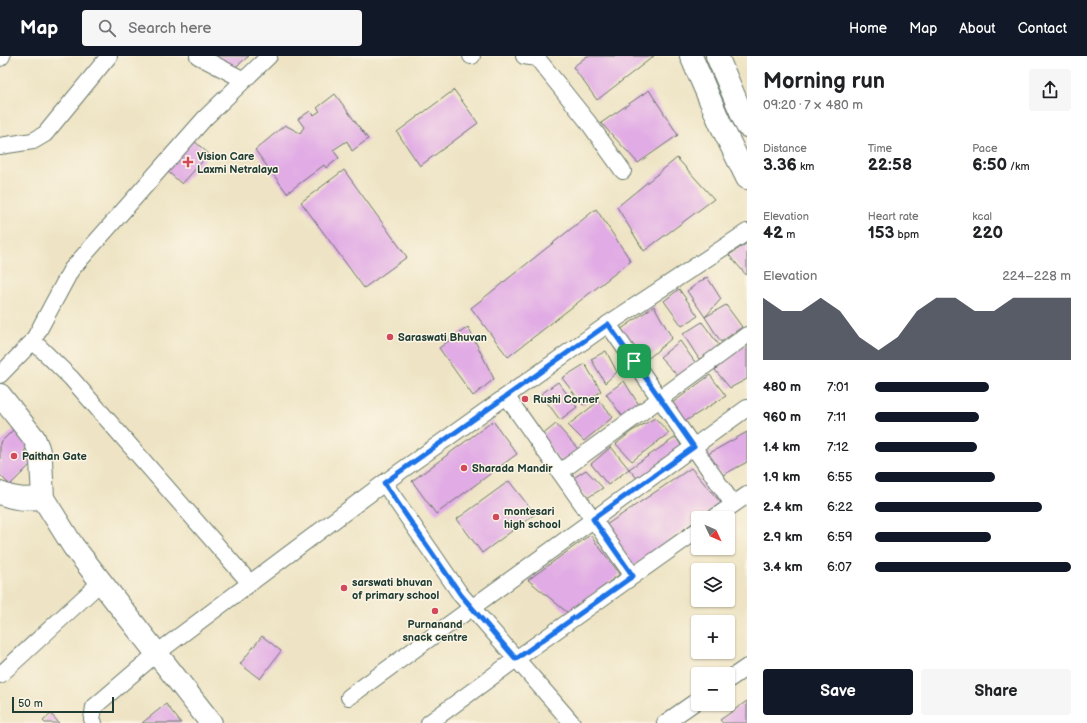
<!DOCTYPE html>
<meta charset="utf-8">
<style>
body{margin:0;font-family:"Balsamiq Sans",sans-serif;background:#f6f6f6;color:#202124;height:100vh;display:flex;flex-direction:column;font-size:15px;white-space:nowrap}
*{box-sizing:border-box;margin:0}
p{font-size:13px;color:#757577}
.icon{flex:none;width:22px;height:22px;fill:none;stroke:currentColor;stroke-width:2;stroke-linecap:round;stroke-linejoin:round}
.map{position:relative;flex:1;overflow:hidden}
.side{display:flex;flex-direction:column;background:#fff;width:340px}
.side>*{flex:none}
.needle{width:26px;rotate:134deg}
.buttons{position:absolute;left:691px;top:455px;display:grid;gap:8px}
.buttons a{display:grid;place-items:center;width:44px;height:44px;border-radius:4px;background:#fff;box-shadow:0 1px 3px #0004;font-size:20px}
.scale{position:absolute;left:12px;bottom:10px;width:102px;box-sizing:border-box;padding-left:4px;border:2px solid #1f3d34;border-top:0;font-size:11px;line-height:14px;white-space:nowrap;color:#1f3d34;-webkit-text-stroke:3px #fcf5e5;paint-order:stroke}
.pin{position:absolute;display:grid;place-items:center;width:34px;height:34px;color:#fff;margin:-17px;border-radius:8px;box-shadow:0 2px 6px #0006}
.round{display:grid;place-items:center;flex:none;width:42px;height:42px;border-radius:4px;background:#f6f6f6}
.summary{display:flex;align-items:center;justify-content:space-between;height:68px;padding:0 16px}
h1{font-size:22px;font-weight:600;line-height:30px}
.metrics{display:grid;grid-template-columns:repeat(3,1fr);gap:6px;height:68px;padding:4px 16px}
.metrics div{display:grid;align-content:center}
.metrics b{font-size:17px;font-weight:600}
.metrics small{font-size:11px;font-weight:400}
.metrics p{font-size:11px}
.chart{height:112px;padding:8px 16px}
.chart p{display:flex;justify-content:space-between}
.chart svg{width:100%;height:72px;margin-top:4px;fill:#111827;opacity:.7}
.button{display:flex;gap:8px;margin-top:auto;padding:8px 16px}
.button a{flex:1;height:46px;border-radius:4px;background:#111827;color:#fff;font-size:16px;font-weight:600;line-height:46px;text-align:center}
.button a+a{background:#f6f6f6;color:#202124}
ul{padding:0 16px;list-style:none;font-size:13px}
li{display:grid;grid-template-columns:64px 48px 1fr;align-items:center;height:30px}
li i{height:10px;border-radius:5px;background:#111827}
header{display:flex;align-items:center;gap:24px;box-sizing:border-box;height:56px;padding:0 20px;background:#111827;color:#fff}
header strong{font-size:19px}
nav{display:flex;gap:22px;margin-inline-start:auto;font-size:14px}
.search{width:280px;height:36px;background:#f6f6f6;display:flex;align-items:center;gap:10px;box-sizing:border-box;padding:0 14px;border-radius:4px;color:#757577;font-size:15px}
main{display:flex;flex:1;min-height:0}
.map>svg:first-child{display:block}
</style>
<header>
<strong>Map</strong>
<div class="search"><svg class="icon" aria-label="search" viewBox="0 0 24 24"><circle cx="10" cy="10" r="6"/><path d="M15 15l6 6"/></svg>Search here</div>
<nav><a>Home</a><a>Map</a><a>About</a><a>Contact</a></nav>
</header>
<main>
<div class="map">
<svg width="747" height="667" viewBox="0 0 747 667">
<rect width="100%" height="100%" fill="#fcf5e5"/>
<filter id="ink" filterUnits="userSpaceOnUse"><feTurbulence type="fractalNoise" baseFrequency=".025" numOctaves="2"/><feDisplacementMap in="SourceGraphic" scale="8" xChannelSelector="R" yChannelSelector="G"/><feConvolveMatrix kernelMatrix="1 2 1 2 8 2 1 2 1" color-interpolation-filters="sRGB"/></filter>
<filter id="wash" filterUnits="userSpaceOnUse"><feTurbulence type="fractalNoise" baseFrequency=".012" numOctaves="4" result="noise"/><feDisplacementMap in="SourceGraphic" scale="16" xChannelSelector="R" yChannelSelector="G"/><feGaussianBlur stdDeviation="0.9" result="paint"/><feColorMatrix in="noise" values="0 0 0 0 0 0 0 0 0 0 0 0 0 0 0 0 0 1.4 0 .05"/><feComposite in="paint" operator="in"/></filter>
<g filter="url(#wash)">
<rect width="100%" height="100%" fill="#eee4c5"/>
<g id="blocks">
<g fill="#e1abe5">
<path d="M214 0H249L233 13Z"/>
<path d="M587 0H654L597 44 573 11Z"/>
<path d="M454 34 478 67 420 110 397 76Z"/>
<path d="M649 34 678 79 638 107 601 67Z"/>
<path d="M335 38 368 83 352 95 347 85 333 94 339 102 326 112 324 109 287 137 255 94 285 69 300 77 304 71 298 63 310 55 314 59 320 55 317 52Z"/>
<path d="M193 84 209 98 182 128 166 114Z"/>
<path d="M677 102 714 143 644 195 617 151Z"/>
<path d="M344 114 407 201 364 232 301 146Z"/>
<path d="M596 153 631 205 508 301 471 252Z"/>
<path d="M747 187V220L729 199Z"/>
<path d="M707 221 721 243 705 261 687 235Z"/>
<path d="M679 233 698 260 682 270 664 245Z"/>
<path d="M726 249 742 271 721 286 705 261Z"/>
<path d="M654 250 672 282 643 307 620 274Z"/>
<path d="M702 266 721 292 699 303 683 278Z"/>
<path d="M468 271 494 323 473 340 439 292Z"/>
<path d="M680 285 697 309 678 320 660 301Z"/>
<path d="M747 288V323L730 332 715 314 731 299Z"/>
<path d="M606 295 617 316 605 327 591 303Z"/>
<path d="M585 308 601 335 583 349 562 322Z"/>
<path d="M710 319 726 340 684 366 671 348Z"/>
<path d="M624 325 639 349 623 361 606 338Z"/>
<path d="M558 326 577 351 560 364 541 338Z"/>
<path d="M599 345 613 361 584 385 568 369Z"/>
<path d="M655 362 669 377 632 405 616 388 632 375Z"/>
<path d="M493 365 517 398 436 458 412 425Z"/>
<path d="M556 368 578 393 562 408 541 380Z"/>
<path d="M16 371 32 387 24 395 34 405 10 429 0 419V387Z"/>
<path d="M747 376V406L723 419 701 402Z"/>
<path d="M676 381 682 391 642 428 629 413 608 429 591 408 611 391 629 413Z"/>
<path d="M691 412 721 447 700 462H698V463L634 510 606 469Z"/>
<path d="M586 414 603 432 587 442 572 423Z"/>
<path d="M509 425 535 458 482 497 457 463Z"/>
<path d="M590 479 620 518 568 557 528 524Z"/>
<path d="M262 580 281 595 260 623 240 608Z"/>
<path d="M747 645V667H723L720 664Z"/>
<path d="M166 648 181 667H142Z"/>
<path d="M51 658 59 667H45L43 665Z"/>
</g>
</g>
</g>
<g filter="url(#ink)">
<use href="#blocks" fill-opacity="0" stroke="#677767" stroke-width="1"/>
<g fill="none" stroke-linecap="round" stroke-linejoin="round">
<g stroke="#677767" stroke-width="18">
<g id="street">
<path d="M198 0 244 24"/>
<path d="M471 0H472"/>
<path d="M524 0 537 2 588 66 623 115"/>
<path d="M0 2 2 0"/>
<path d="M0 90 33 85 45 78 109 0"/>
<path d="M608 268 733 448"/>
<path d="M33 285 71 322 250 527"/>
<path d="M0 319 33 285 71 214 205 62 269 0"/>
<path d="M507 341 633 520"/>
<path d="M560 416 747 279"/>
<path d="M384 427 461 539 572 667"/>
<path d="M714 462 747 439"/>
<path d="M0 619 101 526"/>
<path d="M728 624 747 611"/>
<path d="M349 641 747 352"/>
<path d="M94 667 92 663 94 651 157 597 384 427 608 268 747 176"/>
<path d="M429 667 516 603 698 474"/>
<path d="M665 667 698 644"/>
</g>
</g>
<g stroke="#677767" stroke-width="24">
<g id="secondary">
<path d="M691 0 720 67 747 122"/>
<path d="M717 0 747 70"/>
<path d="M0 339 34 382 38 392 41 404 43 442 73 490 211 667"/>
<path d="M0 437C16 444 26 443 43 442"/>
</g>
</g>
<use href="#street" stroke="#fff" stroke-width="16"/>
<use href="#secondary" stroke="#fff" stroke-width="22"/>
</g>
</g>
<g fill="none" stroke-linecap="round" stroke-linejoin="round" filter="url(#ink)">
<g stroke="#fff" stroke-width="8">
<path id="route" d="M608 268 694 391 593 463 633 520 516 603 461 539 384 427Z"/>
</g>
<use href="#route" stroke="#1a73e8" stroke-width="5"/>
</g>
<g fill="#d1495b" stroke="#fcf5e5" stroke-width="1.5">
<path d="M186 100h4v4h4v4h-4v4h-4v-4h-4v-4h4z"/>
<circle cx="390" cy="281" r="4"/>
<circle cx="525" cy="343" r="4"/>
<circle cx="14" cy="400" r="4"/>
<circle cx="464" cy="412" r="4"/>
<circle cx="496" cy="461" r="4"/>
<circle cx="344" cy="532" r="4"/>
<circle cx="435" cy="555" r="4"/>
</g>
<g text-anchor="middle" stroke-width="3" stroke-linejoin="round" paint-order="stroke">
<g font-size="11" font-weight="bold" fill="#1f3d34" stroke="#fcf5e5" text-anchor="start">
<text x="197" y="104">Vision Care<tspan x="197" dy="13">Laxmi Netralaya</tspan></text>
<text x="398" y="285">Saraswati Bhuvan</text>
<text x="533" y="347">Rushi Corner</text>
<text x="22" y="404">Paithan Gate</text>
<text x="472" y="416">Sharada Mandir</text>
<text x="504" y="459">montesari<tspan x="504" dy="13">high school</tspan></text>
<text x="352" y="530">sarswati bhuvan<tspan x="352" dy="13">of primary school</tspan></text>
<text x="435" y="572" text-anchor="middle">Purnanand<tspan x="435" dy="13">snack centre</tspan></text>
</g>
</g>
</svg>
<div class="buttons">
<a><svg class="needle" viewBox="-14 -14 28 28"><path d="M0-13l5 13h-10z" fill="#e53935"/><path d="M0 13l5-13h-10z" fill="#757577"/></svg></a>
<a><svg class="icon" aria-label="layers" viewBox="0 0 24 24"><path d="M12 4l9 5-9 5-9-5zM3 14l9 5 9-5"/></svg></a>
<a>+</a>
<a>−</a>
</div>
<div class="scale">50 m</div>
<div class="pin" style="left:634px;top:305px;background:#1e9e55"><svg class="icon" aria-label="arrive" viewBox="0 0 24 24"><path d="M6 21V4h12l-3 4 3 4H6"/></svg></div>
</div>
<section class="side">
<div class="summary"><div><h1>Morning run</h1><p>09:20 · 7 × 480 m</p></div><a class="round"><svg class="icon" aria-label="share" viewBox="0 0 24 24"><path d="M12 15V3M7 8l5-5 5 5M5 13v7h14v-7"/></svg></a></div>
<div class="metrics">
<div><p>Distance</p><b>3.36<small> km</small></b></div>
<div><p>Time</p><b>22:58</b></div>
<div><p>Pace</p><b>6:50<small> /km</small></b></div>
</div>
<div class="metrics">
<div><p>Elevation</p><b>42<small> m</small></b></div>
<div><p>Heart rate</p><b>153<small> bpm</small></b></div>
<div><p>kcal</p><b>220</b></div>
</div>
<div class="chart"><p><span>Elevation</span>224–228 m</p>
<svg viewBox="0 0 160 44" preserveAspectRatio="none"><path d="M0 44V6L10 14L20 14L30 6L40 14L50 30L60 38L70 30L80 14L90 6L100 6L110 14L120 14L130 6L140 6L150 6L160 6V44z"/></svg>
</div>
<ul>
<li><b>480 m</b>7:01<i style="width:58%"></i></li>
<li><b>960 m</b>7:11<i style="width:53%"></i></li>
<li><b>1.4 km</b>7:12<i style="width:52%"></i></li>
<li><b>1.9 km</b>6:55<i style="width:61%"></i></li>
<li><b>2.4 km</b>6:22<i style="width:85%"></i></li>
<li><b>2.9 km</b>6:59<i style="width:59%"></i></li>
<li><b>3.4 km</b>6:07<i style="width:100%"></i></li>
</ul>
<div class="button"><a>Save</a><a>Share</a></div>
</section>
</main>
